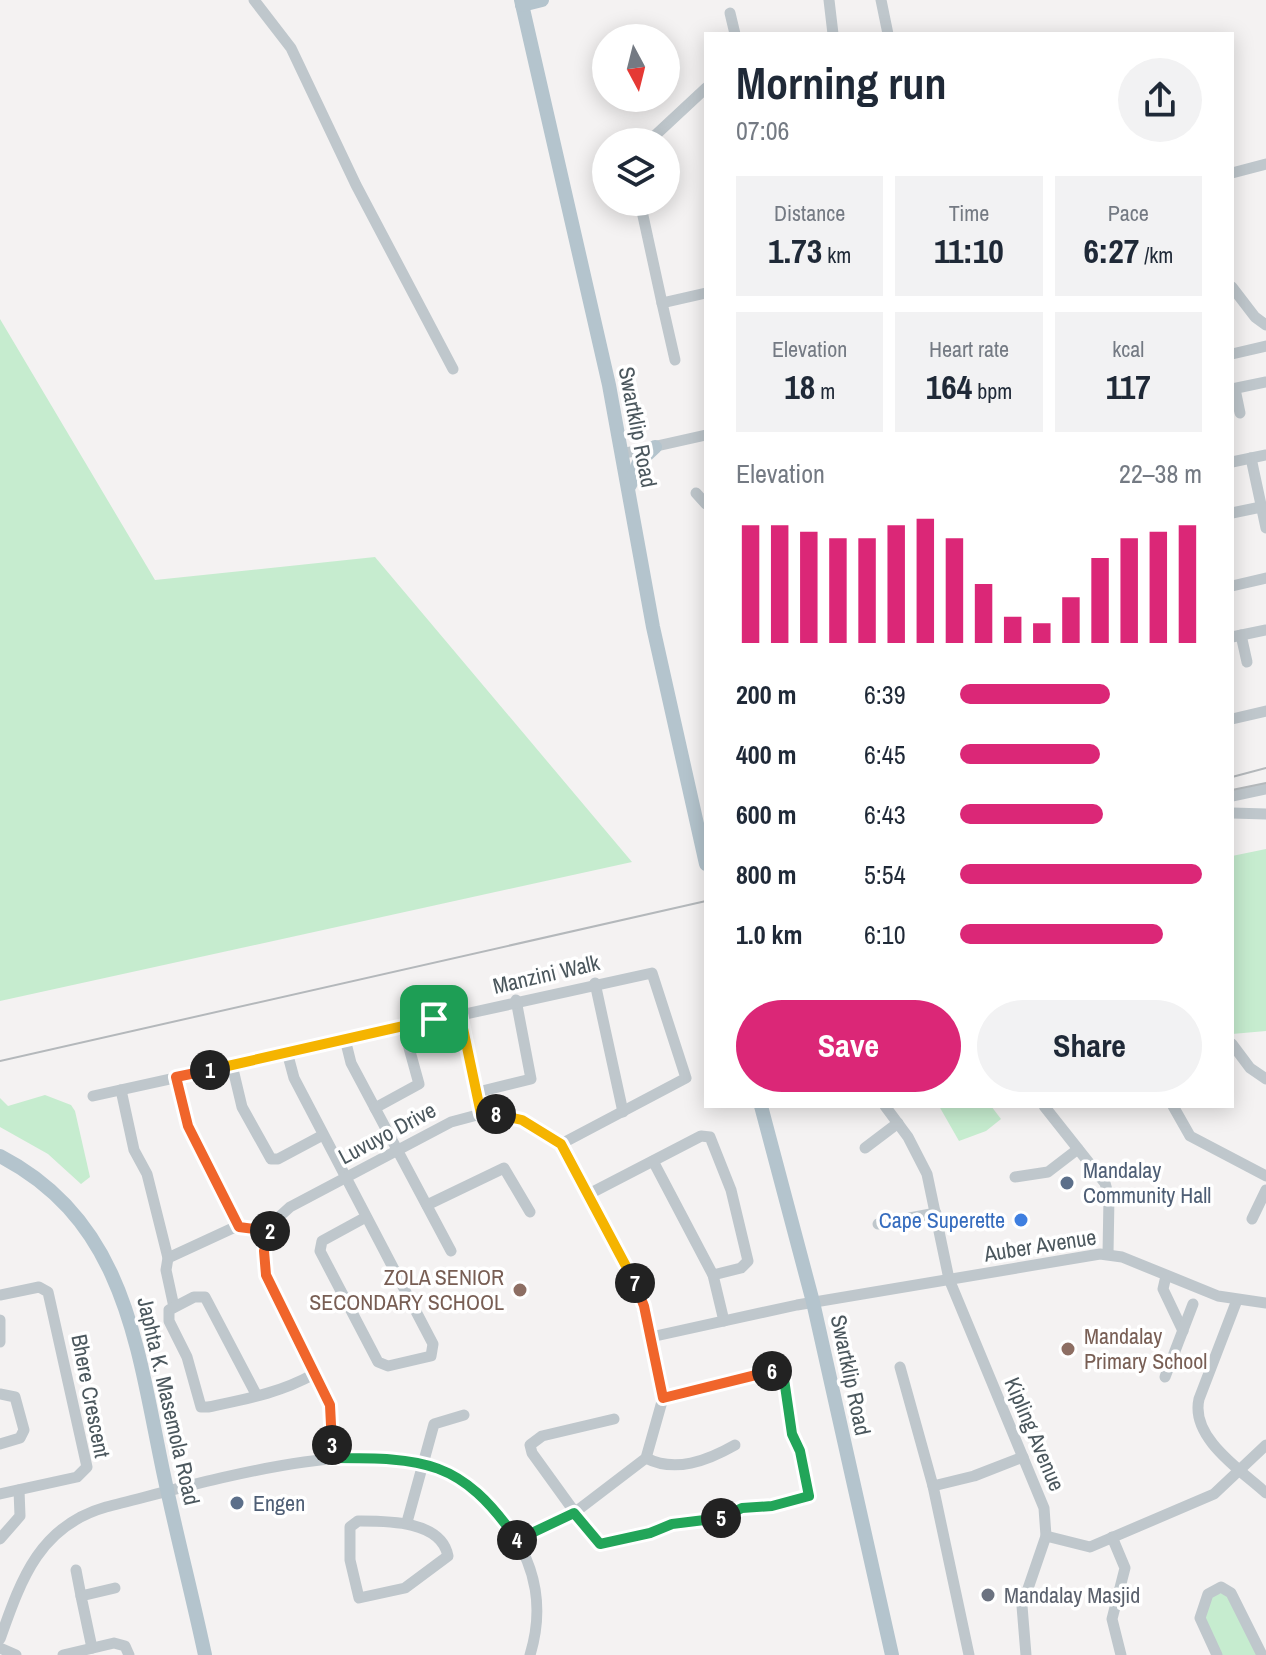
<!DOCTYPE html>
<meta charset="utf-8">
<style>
body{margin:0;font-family:"Archivo Narrow",sans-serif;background:#f2f2f3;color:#1f2937;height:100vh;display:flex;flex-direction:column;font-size:30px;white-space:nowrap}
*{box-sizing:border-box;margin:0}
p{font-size:26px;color:#747a83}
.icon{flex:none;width:44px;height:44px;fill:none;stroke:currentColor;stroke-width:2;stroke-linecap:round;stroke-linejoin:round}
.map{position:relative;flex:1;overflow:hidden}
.sheet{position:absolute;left:704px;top:32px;width:530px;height:1076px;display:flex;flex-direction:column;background:#fff;border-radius:0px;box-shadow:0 4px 20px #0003}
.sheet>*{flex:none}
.needle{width:52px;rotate:173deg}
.buttons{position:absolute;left:592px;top:24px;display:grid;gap:16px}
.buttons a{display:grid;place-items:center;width:88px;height:88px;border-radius:50%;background:#fff;box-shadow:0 4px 20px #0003;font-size:40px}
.pin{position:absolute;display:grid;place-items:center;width:68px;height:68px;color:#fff;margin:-34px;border-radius:16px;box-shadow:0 4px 12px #0006}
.km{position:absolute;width:40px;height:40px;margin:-20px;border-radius:50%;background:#222;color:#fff;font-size:22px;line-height:40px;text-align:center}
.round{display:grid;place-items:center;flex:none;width:84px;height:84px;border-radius:42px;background:#f2f2f3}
.head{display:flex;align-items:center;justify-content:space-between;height:136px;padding:0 32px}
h1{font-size:44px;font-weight:700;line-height:60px}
.metrics{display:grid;grid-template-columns:repeat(3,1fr);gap:12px;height:136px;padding:8px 32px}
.metrics div{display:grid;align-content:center;border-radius:0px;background:#f2f2f3;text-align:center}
.metrics b{font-size:34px;font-weight:700}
.metrics small{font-size:22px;font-weight:400}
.metrics p{font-size:22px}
.chart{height:224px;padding:16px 32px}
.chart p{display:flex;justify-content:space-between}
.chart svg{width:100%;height:144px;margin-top:8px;stroke:#db2777;stroke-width:6}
.primary-button{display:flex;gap:16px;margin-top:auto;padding:16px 32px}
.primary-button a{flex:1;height:92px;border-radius:48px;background:#db2777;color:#fff;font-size:32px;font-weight:700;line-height:92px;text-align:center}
.primary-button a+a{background:#f2f2f3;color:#1f2937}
ul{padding:0 32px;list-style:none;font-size:26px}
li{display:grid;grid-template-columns:128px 96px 1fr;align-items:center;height:60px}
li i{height:20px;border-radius:10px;background:#db2777}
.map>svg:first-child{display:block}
</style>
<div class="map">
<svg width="1266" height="1655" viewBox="0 0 1266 1655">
<rect width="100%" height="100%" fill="#f4f2f2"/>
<g fill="#c6eccf">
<path d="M0 319 155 580 375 557 632 862 0 1001Z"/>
<path d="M1266 849V1031L1232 1034V856Z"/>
<path d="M45 1095 71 1105 75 1111 90 1177 81 1184 48 1154 0 1127V1098L8 1106Z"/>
<path d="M939 1106H991L1001 1119 986 1131 959 1141Z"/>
<path d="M1225 1592 1259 1655H1221L1204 1623 1211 1596Z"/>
</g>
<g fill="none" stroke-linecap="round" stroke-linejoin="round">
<g stroke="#bfc7cc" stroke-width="11">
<path d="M254 0 291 48 356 185 453 369"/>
<path d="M829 0 833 34"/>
<path d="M881 0 888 34"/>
<path d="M730 13 735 34"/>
<path d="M648 142 706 88"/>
<path d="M1232 173 1266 164"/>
<path d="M640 202 662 303 706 293"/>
<path d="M1232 287 1255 317 1266 325"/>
<path d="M662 303 675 360"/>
<path d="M1232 354 1266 346"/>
<path d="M1232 389 1266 382"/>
<path d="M1235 389 1240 413"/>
<path d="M621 454 706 435"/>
<path d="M1251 458 1266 528"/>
<path d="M1232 462 1266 455"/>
<path d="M696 493 706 504"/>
<path d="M1232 513 1261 507"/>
<path d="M1232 586 1266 578"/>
<path d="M1241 635 1247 662"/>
<path d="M1232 637 1266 630"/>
<path d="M1232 719 1266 711"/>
<path d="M1232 796 1266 789"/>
<path d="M1232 813 1266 814"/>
<path d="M595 983 623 1112"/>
<path d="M460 1014 481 1114"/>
<path d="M345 1039 351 1063 451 1251"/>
<path d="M1232 1044 1250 1068 1266 1079"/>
<path d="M287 1052 294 1078 433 1344 431 1356 388 1366 378 1362 320 1251 322 1241 366 1217"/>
<path d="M232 1065 242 1107 271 1159H278L323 1135"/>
<path d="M176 1077 188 1126 239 1227"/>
<path d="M121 1090 134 1150 147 1174 168 1258 166 1270 174 1307"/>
<path d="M478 1092 531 1079 516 1000"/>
<path d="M93 1096 652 973 686 1078 561 1144"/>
<path d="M885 1106 908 1137 927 1174 949 1279 1044 1508 1046 1536 1022 1606 1026 1655"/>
<path d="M1044 1106 1105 1183 1109 1197 1108 1254"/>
<path d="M1173 1106 1190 1136 1266 1176"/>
<path d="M375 1108 419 1084 403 1026"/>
<path d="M865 1148 898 1123"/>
<path d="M653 1161 713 1275 724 1321"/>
<path d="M1015 1177 1048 1172 1078 1149"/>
<path d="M589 1194 701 1136 710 1137 731 1190 748 1261 741 1268 713 1275"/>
<path d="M427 1205 504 1168 530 1212"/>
<path d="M1252 1219 1266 1190"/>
<path d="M878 1224 936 1213"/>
<path d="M168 1258 233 1228 270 1231"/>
<path d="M1166 1276 1163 1289 1183 1331"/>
<path d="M0 1295 39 1287 48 1292 87 1467 77 1477 0 1494"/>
<path d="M1237 1300 1199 1399C1190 1438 1242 1471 1266 1493"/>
<path d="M0 1320V1342"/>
<path d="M651 1337 797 1305 1100 1254 1122 1257 1218 1296 1266 1303"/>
<path d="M900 1367 933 1486 969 1655"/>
<path d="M1165 1377 1193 1304"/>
<path d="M0 1394 15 1397 24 1430 20 1438 0 1444"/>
<path d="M257 1396 205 1297H194L169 1310V1321L187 1357 201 1407H208C246 1399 280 1393 314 1374"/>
<path d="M614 1419 542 1436 530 1445 532 1453 597 1543 650 1533 686 1521H708L742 1508 802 1500 809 1496 800 1451 792 1434 784 1379 780 1372 769 1371 663 1398"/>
<path d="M331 1458 330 1405 266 1275V1240L279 1217 290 1207 451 1122 481 1114 506 1115 538 1128 561 1144 638 1290 663 1398 646 1458 574 1513 519 1542"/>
<path d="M646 1458C675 1473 707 1461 735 1445"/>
<path d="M933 1486 974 1476 1023 1457"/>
<path d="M358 1521C386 1521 441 1520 448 1556L405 1588 359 1598 350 1560V1527Z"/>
<path d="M407 1522 434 1424 464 1415"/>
<path d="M1046 1536 1090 1547 1214 1494 1266 1445"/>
<path d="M1112 1537 1125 1568 1112 1619 1121 1655"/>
<path d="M0 1539 20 1516 19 1490"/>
<path d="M76 1570 81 1596"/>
<path d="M0 1639C21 1580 39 1526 106 1507 192 1486 366 1431 447 1471 474 1484 492 1504 509 1528 537 1568 544 1609 530 1655"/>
<path d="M0 1648 16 1655"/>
<path d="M92 1648 81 1596 115 1588"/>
<path d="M63 1655 114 1643 125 1646 129 1655"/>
<path d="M1217 1655 1200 1618 1208 1594 1221 1587 1231 1593 1262 1655"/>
</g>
<g stroke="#b4c4cd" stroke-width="14">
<path d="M521 0 609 385 653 627 706 864"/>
<path d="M522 5 542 0"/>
<path d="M630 485 639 462 655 447"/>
<path d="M761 1106 813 1302 892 1655"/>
<path d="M0 1156C126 1221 137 1348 163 1471 176 1533 192 1594 205 1655"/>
</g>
<g stroke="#b4b8bb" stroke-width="2">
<path d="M1232 777 1266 768"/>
<path d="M1232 790 1266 783"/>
<path d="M0 1061 706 901"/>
</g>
</g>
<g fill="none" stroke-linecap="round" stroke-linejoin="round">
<g stroke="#fff" stroke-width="16">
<path id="split-1" d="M210 1070 434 1019"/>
</g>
<g stroke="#fff" stroke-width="16">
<path id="split-2" d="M210 1070 176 1077 188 1126 239 1227 270 1231"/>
</g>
<g stroke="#fff" stroke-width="16">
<path id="split-3" d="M270 1231 264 1251 266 1275 330 1405 332 1445"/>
</g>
<g stroke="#fff" stroke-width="16">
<path id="split-4" d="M332 1445 331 1458C424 1458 461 1459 517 1540"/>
</g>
<g stroke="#fff" stroke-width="16">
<path id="split-5" d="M517 1540 574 1513 600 1544 650 1533 672 1524 721 1518"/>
</g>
<g stroke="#fff" stroke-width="16">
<path id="split-6" d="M721 1518 742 1508 772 1506 809 1496 800 1451 792 1434 784 1379 780 1372 772 1371"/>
</g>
<g stroke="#fff" stroke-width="16">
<path id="split-7" d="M635 1283 644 1306 663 1398 772 1371"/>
</g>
<g stroke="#fff" stroke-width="16">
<path id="split-8" d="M496 1114 522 1120 561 1144 635 1283"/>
</g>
<g stroke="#fff" stroke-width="16">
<path id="split-9" d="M434 1019 460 1014 481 1114H496"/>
</g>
<use href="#split-1" stroke="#f5b400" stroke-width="10"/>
<use href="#split-2" stroke="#f0652b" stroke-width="10"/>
<use href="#split-3" stroke="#f0652b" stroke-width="10"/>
<use href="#split-4" stroke="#22a559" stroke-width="10"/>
<use href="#split-5" stroke="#22a559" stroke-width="10"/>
<use href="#split-6" stroke="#22a559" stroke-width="10"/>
<use href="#split-7" stroke="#f0652b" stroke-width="10"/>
<use href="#split-8" stroke="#f5b400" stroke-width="10"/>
<use href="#split-9" stroke="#f5b400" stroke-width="10"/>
</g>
<g fill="#5c6f8a" stroke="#fff" stroke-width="3">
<circle cx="1067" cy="1183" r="8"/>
<circle cx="237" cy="1503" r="8"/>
</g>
<circle fill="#3f7fe0" stroke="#fff" stroke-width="3" cx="1021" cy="1220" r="8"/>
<g fill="#8d6e63" stroke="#fff" stroke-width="3">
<circle cx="520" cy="1290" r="8"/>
<circle cx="1068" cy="1349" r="8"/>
</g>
<circle fill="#6b7280" stroke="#fff" stroke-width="3" cx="988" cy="1595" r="8"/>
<g text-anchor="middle" stroke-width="7" stroke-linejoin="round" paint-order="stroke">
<g font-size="22" fill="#4b575d" stroke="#fff">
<text transform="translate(638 427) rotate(79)" y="8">Swartklip Road</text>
<text transform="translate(546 974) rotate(-13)" y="8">Manzini Walk</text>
<text transform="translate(387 1133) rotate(-28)" y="8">Luvuyo Drive</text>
<text transform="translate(1040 1245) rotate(-9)" y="8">Auber Avenue</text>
<text transform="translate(851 1375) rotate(78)" y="8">Swartklip Road</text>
<text transform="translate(91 1396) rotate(79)" y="8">Bhere Crescent</text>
<text transform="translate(169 1401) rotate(77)" y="8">Japhta K. Masemola Road</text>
<text transform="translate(1035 1434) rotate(67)" y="8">Kipling Avenue</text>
</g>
<g font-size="22" fill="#4e5e75" stroke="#fff" text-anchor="start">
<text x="1083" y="1178">Mandalay<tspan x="1083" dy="25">Community Hall</tspan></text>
<text x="253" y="1511">Engen</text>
</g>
<g font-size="22" fill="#366cbe" stroke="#fff" text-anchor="end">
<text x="1005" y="1228">Cape Superette</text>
</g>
<g font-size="22" fill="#785e54" stroke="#fff" text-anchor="end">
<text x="504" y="1285">ZOLA SENIOR<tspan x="504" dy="25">SECONDARY SCHOOL</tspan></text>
<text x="1084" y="1344" text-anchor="start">Mandalay<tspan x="1084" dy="25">Primary School</tspan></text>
</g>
<g font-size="22" fill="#5b616d" stroke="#fff" text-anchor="start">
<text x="1004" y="1603">Mandalay Masjid</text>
</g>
</g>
</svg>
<div class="buttons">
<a><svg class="needle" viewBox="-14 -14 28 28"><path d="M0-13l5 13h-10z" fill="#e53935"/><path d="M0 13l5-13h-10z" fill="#747a83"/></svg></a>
<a><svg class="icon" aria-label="layers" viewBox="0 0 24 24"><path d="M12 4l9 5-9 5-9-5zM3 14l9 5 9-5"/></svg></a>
</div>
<div class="pin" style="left:434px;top:1019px;background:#1e9e55"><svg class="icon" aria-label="arrive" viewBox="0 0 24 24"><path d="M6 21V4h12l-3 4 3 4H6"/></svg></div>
<b class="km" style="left:210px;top:1070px">1</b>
<b class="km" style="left:270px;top:1231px">2</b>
<b class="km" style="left:332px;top:1445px">3</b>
<b class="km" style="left:517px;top:1540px">4</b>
<b class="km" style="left:721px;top:1518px">5</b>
<b class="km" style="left:772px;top:1371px">6</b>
<b class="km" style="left:635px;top:1283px">7</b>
<b class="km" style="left:496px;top:1114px">8</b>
<section class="sheet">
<div class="head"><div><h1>Morning run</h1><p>07:06</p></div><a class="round"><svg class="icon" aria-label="share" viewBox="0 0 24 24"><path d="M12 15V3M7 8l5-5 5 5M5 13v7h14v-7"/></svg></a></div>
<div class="metrics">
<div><p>Distance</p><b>1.73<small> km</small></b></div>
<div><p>Time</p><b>11:10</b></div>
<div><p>Pace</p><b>6:27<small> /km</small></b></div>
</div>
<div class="metrics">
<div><p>Elevation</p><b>18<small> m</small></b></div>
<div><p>Heart rate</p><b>164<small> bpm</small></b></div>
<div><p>kcal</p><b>117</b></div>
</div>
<div class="chart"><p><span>Elevation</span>22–38 m</p>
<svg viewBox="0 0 160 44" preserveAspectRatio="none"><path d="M5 44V8M15 44V8M25 44V10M35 44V12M45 44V12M55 44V8M65 44V6M75 44V12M85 44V26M95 44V36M105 44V38M115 44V30M125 44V18M135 44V12M145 44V10M155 44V8"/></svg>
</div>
<ul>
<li><b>200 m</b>6:39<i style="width:62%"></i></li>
<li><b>400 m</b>6:45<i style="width:58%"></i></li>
<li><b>600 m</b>6:43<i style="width:59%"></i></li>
<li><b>800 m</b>5:54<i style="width:100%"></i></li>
<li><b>1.0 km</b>6:10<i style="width:84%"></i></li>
</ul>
<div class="primary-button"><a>Save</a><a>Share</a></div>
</section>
</div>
